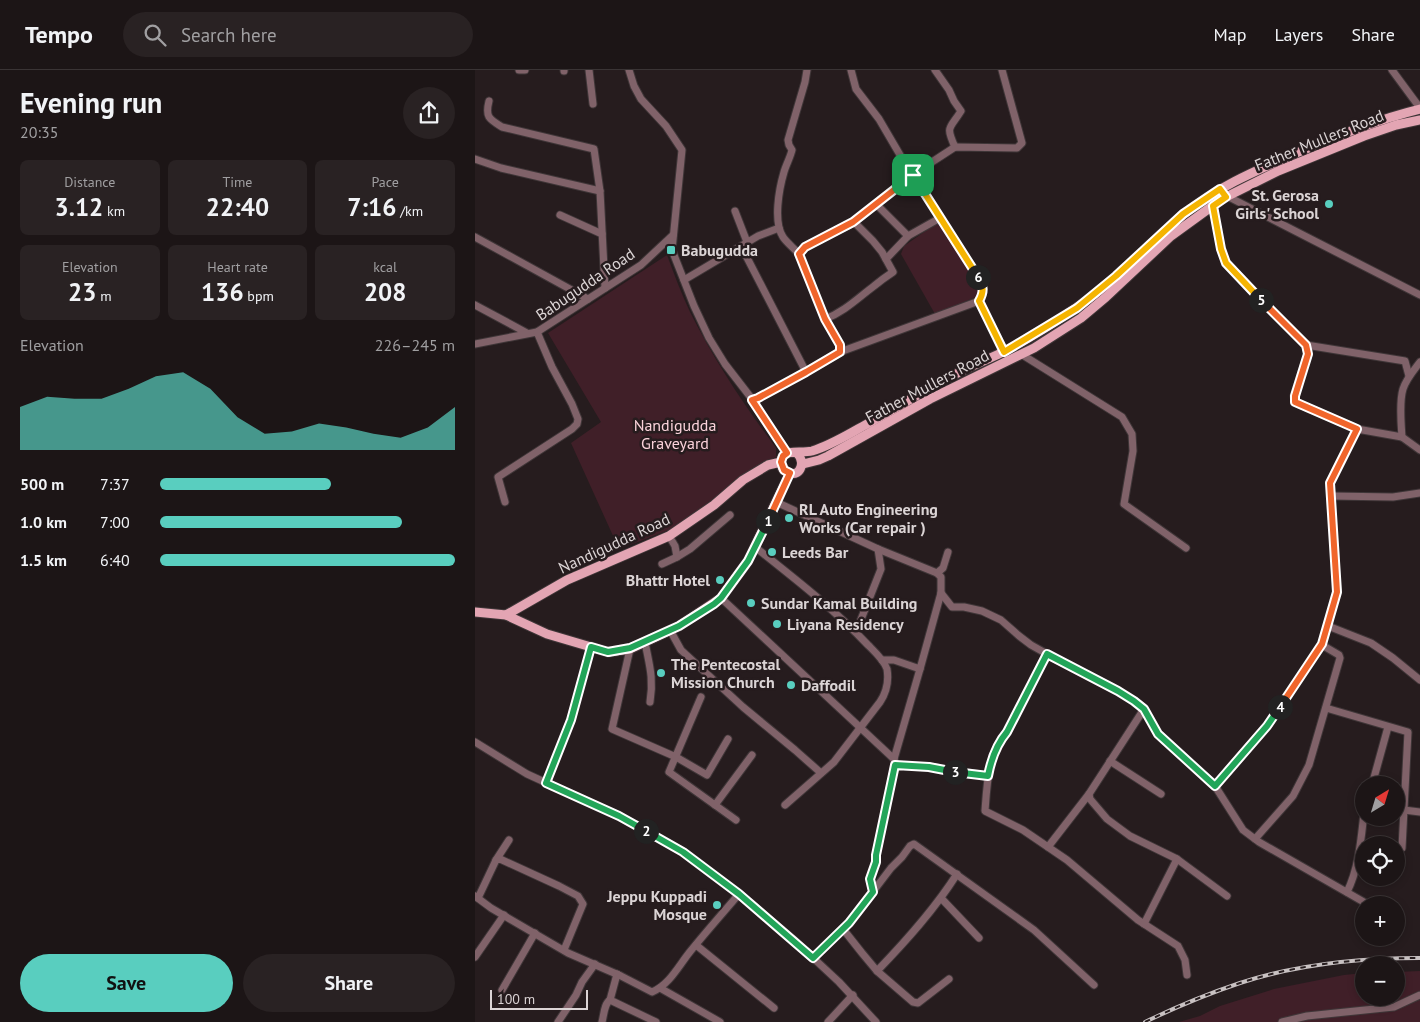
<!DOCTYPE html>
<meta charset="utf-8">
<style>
body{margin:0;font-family:"PT Sans",sans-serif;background:#292223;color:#f1f3f6;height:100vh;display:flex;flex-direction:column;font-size:19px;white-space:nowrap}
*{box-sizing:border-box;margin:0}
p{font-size:16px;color:#a09fa1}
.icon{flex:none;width:28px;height:28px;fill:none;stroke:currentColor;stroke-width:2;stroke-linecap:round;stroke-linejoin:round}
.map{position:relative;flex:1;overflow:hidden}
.details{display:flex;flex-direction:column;background:#1c1516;width:475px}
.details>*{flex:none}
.needle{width:32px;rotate:38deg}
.controls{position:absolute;left:880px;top:706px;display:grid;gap:10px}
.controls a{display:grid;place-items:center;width:50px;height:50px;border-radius:50%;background:#1c1516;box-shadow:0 2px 8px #0003,0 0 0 1px #3a3435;font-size:25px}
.scale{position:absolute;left:15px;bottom:12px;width:98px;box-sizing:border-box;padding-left:5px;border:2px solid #dbd4d5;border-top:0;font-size:14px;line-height:18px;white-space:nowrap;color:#dbd4d5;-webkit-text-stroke:4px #261c1e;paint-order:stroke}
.pin{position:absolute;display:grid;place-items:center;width:42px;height:42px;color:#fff;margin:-21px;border-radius:10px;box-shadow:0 2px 8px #0006}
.km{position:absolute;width:25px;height:25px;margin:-12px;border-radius:50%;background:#222;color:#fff;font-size:14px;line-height:25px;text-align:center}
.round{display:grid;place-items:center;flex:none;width:52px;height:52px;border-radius:26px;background:#292223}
.summary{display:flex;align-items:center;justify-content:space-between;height:85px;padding:0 20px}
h1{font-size:28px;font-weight:700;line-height:38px}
.figures{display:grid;grid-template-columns:repeat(3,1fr);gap:8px;height:85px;padding:5px 20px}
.figures div{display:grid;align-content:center;border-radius:8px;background:#292223;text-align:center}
.figures b{font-size:25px;font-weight:700}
.figures small{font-size:14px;font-weight:400}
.figures p{font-size:14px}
.chart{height:140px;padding:10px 20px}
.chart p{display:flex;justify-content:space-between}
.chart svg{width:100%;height:90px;margin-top:5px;fill:#59cebf;opacity:.7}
.primary-button{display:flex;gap:10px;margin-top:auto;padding:10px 20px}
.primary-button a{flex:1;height:58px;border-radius:30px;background:#59cebf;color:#111;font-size:20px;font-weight:700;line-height:58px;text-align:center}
.primary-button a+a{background:#292223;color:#f1f3f6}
ul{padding:0 20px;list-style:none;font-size:16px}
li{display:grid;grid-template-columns:80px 60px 1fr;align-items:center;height:38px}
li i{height:12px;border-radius:6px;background:#59cebf}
header{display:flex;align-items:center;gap:30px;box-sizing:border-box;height:70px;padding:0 25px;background:#1c1516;border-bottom:1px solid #3a3435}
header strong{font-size:24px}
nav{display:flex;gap:28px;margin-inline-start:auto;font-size:18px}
.search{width:350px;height:45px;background:#292223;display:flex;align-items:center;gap:12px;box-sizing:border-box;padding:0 18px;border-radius:28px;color:#a09fa1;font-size:19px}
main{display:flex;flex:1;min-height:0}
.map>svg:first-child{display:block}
</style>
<header>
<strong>Tempo</strong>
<div class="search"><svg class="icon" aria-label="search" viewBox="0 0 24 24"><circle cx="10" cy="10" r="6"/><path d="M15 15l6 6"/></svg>Search here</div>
<nav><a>Map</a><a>Layers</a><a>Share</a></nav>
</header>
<main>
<section class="details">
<div class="summary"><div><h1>Evening run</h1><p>20:35</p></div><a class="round"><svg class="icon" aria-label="share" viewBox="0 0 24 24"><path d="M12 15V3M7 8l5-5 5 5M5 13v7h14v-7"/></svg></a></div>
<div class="figures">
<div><p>Distance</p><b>3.12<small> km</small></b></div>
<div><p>Time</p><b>22:40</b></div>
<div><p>Pace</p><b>7:16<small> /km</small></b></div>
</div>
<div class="figures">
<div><p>Elevation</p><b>23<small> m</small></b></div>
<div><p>Heart rate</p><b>136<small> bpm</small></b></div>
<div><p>kcal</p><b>208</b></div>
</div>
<div class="chart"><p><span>Elevation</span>226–245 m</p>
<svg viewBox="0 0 160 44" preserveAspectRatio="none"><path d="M0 44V23L10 18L20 19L30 19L40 14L50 8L60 6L70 14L80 28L90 36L100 35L110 31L120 33L130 36L140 38L150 33L160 23V44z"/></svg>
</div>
<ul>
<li><b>500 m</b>7:37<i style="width:58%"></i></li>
<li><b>1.0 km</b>7:00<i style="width:82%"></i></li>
<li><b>1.5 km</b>6:40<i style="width:100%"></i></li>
</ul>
<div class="primary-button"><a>Save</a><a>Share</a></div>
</section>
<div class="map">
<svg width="945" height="952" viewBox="0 0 945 952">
<rect width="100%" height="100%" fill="#261c1e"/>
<g fill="#401f28">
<path d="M462 153 468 157 505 216 501 227 460 244 426 184 429 176Z"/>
<path d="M192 185C199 204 206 223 215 242 239 290 269 335 301 378V387L260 411 239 430 197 459 144 479 96 373 126 352 73 263Z"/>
<path d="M945 901V952H704L725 946 745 936 799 919 869 905 889 903V928H921V902Z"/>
</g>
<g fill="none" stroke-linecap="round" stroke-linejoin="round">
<g stroke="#3f3638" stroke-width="9">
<g id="minor">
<path d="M44 0H50"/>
<path d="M114 0 118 34"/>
<path d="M154 0 159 16 166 29 191 56 207 80 197 180 219 236 234 268 250 294 277 329 312 383"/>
<path d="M460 0 474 20 479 31 486 41C475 59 470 55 480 77"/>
<path d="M917 0 945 38"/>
<path d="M89 1V0"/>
<path d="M14 31C10 47 14 49 27 57L119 79 125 121 130 218"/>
<path d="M0 89 26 98 125 121"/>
<path d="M750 125 945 225"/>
<path d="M401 134 433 166"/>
<path d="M738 136 746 179 751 193 831 275 833 284 819 326 820 332 882 359 855 413 862 522 847 575 792 656 740 716"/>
<path d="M260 141 272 172"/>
<path d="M85 145 127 164"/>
<path d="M0 167 113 229"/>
<path d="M266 176 331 302"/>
<path d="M324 184C319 178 312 173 308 167 298 152 304 119 309 102 311 95 315 88 317 80L314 75 313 70 330 12 332 0"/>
<path d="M411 189 433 166 465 148"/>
<path d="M209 210 283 166 304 158"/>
<path d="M504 231 529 281"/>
<path d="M0 235 52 263"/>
<path d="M350 249C369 242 383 228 399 216 405 211 412 206 418 202L407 182 398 171 379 152"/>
<path d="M0 274 62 262 166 195 198 165"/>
<path d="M831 275 930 291 934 306"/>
<path d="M365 282 504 231 508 222 507 213 435 102 404 49 381 19 376 0"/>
<path d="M546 284 647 347 657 364 658 381 649 434 711 478"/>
<path d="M945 292C939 300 931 309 928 319 924 332 926 353 927 367L945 380"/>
<path d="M277 329 283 328 331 302 365 282V275L350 249 324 184 330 177 379 152 437 105 480 77 542 78 547 73 527 0"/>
<path d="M882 359 927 367"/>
<path d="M856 426 918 427 945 423"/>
<path d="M30 432 23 407 97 359 102 354 103 349 97 334 77 297 62 262"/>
<path d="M301 432 403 479 462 503 466 507V523L445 599 419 590H407"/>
<path d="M280 477C319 508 359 539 393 575 400 582 409 590 412 599 414 611 411 623 405 632L359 692 310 735"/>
<path d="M202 487 215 479 255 445"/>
<path d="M187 494 202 487 200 476 194 466"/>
<path d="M462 503 468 498 473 482"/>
<path d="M466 523 477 537H489L507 541 526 550 543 565 556 575 581 589 643 621 659 631 669 639 683 664 740 716 768 760 784 772 894 835"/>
<path d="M246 528 419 689"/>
<path d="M853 556 896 573 918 588 945 610"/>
<path d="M195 560 206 580 268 637 320 680 346 703"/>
<path d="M381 562 406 499 403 479"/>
<path d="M170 572C174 594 179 608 175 632"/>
<path d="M155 579 137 659 201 687 232 705 253 669"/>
<path d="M572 584 532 662C513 684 512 713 510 741L548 760 592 790 663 850 703 876 710 890 712 905"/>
<path d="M226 627 194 702 261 750"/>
<path d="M851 638 933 662 927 778"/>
<path d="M669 639 614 724 615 729 632 749 655 766 702 789 752 826"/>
<path d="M0 672 52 704 144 746 208 782 264 824 320 871 364 912 401 952"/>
<path d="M635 691 686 724"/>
<path d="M420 695 454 697 513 706"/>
<path d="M71 713 96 650 116 577"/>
<path d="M897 715 913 657"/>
<path d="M240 735 277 685"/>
<path d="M929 740 945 742"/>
<path d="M780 769 818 726 834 695 865 588 864 585 847 575"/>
<path d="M573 777 614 724"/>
<path d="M21 790 34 770"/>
<path d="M398 822 395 809 401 792V785L420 695 419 689 445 599"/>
<path d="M872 822C884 798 886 769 889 743"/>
<path d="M0 826 16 838 93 883 146 906 177 922C194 915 203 897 214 883 230 863 247 844 264 824"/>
<path d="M3 828 21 790 25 789 84 816 103 826 108 834 89 880"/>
<path d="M466 828 504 868"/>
<path d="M910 835 914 834"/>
<path d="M669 854 702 789"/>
<path d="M368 859 387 883 402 901 438 932 443 933 474 909"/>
<path d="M221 875 299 938"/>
<path d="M0 887 29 845"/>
<path d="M338 888 374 853 416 798 427 787 435 776 439 774 559 860 619 915"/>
<path d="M402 901C432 870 459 840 482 804"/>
<path d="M142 904 135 930 181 952"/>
<path d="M185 918 245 952"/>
<path d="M27 920 60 863"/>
<path d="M83 952 101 925 107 912 120 894"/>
<path d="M127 952C129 945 129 934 135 930"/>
<path d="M353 952 378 925"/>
<path d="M807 952 832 946 919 937 945 925"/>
</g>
</g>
<g stroke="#3f3638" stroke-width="11">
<g id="major">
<path d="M322 383C330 390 327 407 314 403 306 401 303 390 310 384 315 381 329 383 337 381 357 375 375 363 394 353 419 339 444 324 469 310 488 300 507 292 526 283 552 270 577 254 601 238 640 212 672 175 708 145 743 116 785 99 826 81 865 65 904 49 945 39"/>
<path d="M328 394 344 390 353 386 455 329 559 278 606 248 631 227 696 166 747 129 803 101 889 66 921 55 945 50"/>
<path d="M0 542 31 545 72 564 133 582 155 579 204 556 246 528 273 491 315 403"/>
<path d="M31 545 92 510 194 466 239 435 268 410 293 395 306 392"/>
</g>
</g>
<use href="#minor" stroke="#806269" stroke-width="7"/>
<use href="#major" stroke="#e3a5b3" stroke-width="9"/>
<g stroke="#c8c1c2" stroke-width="4">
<path id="rail" d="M670 952C701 937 732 924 765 913 823 894 885 888 945 888"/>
</g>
<use href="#rail" stroke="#261c1e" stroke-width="2" stroke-dasharray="5.5" stroke-linecap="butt"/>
</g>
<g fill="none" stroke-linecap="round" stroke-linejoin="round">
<g stroke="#fff" stroke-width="10">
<path id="split-1" d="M293 451 315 403 309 400 306 392 308 386 312 383 277 330 283 328 331 302 365 282V275L350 249 324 184 330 177 378 152 438 105"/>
</g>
<g stroke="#fff" stroke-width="10">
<path id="split-2" d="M171 761 144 746 71 713 96 650 116 577 133 582 155 578 204 556 239 534 246 528 273 491 293 451"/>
</g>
<g stroke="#fff" stroke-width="10">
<path id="split-3" d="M171 761 208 782 264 824 338 888 374 853 398 822 395 809 401 792V785L420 695 454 697 480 702"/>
</g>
<g stroke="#fff" stroke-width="10">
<path id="split-4" d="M480 702 513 706C516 690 521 675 532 662L572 584 643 621 659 631 669 639 683 664 740 716 792 656 805 637"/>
</g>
<g stroke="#fff" stroke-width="10">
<path id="split-5" d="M786 230 831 275 833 284 820 326V332L882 359 855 413 862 522 847 574 805 637"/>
</g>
<g stroke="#fff" stroke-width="10">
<path id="split-6" d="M503 207C509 216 509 222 504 231L529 282 602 238 641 206 708 144 745 119 751 127 738 136 746 179 751 193 786 230"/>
</g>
<g stroke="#fff" stroke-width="10">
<path id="split-7" d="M438 105 503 207"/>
</g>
<use href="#split-1" stroke="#f0652b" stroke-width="6"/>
<use href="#split-2" stroke="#22a559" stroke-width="6"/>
<use href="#split-3" stroke="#22a559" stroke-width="6"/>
<use href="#split-4" stroke="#22a559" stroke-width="6"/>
<use href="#split-5" stroke="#f0652b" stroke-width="6"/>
<use href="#split-6" stroke="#f5b400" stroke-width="6"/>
<use href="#split-7" stroke="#f5b400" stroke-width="6"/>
</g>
<g fill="#59cebf" stroke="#261c1e" stroke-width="2">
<circle cx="854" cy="134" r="5"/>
<rect x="191" y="175" width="10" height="10" rx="2.5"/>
<circle cx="314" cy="448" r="5"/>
<circle cx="297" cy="482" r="5"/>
<circle cx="245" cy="510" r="5"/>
<circle cx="276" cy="533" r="5"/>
<circle cx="302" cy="554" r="5"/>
<circle cx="186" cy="603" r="5"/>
<circle cx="316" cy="615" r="5"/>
<circle cx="242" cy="835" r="5"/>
</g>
<g text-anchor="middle" stroke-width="5" stroke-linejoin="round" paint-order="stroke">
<g font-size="16" fill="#dbd4d5" stroke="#261c1e">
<text transform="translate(844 70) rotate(-22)" y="6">Father Mullers Road</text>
<text transform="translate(110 214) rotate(-34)" y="6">Babugudda Road</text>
<text transform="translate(452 316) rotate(-28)" y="6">Father Mullers Road</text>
<text transform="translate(139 473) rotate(-25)" y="6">Nandigudda Road</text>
</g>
<g font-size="16" font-weight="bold" fill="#dbd4d5" stroke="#261c1e" text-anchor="start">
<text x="844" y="131" text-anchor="end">St. Gerosa<tspan x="844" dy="18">Girls' School</tspan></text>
<text x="206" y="186">Babugudda</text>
<text x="324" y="445">RL Auto Engineering<tspan x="324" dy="18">Works (Car repair )</tspan></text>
<text x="307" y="488">Leeds Bar</text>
<text x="235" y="516" text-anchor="end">Bhattr Hotel</text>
<text x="286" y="539">Sundar Kamal Building</text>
<text x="312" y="560">Liyana Residency</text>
<text x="196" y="600">The Pentecostal<tspan x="196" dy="18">Mission Church</tspan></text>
<text x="326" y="621">Daffodil</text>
<text x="232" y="832" text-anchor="end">Jeppu Kuppadi<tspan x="232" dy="18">Mosque</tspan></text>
</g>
<g font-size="16" fill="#fad2da" stroke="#261c1e">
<text x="200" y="361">Nandigudda<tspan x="200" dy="18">Graveyard</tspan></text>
</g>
</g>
</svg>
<div class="controls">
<a><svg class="needle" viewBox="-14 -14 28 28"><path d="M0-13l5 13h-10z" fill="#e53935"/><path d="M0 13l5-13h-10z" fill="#a09fa1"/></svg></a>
<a><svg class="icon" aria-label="locate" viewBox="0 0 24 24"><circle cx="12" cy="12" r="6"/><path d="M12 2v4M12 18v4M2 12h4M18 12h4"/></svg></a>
<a>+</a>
<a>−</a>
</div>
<div class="scale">100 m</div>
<div class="pin" style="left:438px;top:105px;background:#1e9e55"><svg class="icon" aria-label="arrive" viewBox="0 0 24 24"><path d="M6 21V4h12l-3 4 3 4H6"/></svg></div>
<b class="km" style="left:293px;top:451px">1</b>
<b class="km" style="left:171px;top:761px">2</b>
<b class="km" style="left:480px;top:702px">3</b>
<b class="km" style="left:805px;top:637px">4</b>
<b class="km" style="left:786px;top:230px">5</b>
<b class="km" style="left:503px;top:207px">6</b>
</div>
</main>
